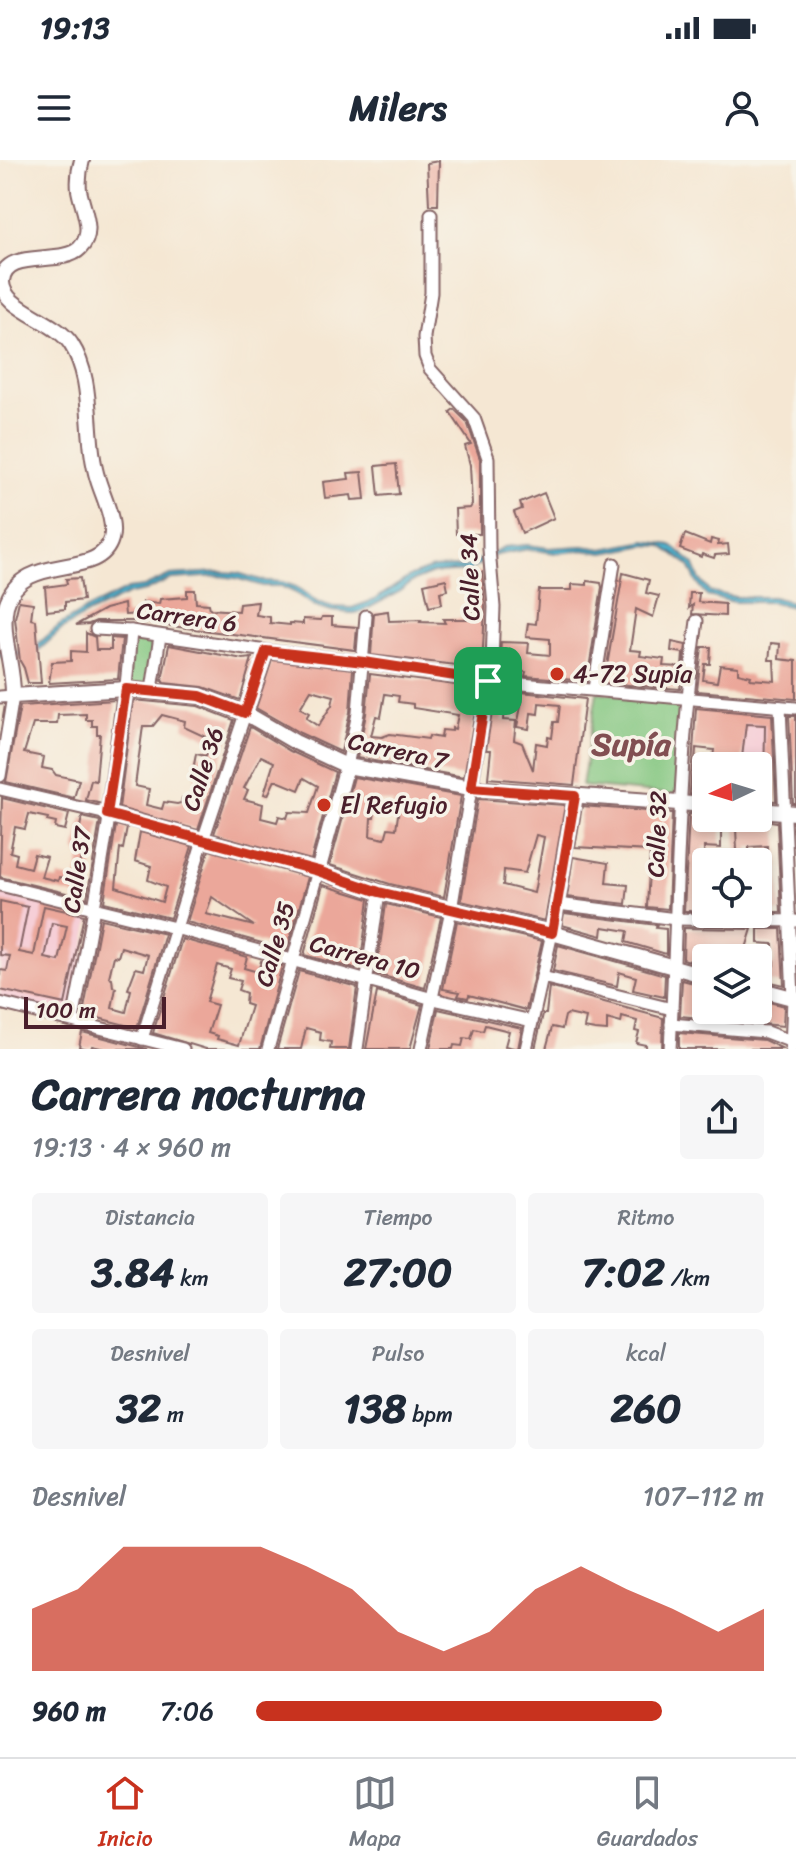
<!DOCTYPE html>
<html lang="es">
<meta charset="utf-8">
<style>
body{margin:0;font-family:Sriracha,sans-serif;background:#f6f6f7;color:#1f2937;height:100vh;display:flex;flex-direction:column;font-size:30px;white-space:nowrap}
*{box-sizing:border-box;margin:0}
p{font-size:26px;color:#747a83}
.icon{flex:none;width:44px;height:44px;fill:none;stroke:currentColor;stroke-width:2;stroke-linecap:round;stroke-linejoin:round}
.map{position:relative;height:889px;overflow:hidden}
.panel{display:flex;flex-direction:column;background:#fff;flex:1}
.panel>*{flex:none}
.needle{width:52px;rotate:266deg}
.fabs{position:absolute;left:692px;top:592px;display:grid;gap:16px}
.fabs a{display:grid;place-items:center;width:80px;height:80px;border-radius:8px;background:#fff;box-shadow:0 4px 12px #0003;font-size:40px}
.scale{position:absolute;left:24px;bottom:20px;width:142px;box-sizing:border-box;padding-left:8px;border:4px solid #4a1f2b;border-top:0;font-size:22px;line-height:28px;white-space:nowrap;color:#4a1f2b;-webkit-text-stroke:6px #f7f3e8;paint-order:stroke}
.pin{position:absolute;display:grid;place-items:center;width:68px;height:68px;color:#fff;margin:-34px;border-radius:16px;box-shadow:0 4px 12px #0006}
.round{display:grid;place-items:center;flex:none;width:84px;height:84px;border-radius:8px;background:#f6f6f7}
.head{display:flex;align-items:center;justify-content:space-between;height:136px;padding:0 32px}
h1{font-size:44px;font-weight:700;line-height:60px}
.metrics{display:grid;grid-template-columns:repeat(3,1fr);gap:12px;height:136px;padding:8px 32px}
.metrics div{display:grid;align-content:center;border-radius:8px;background:#f6f6f7;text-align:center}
.metrics b{font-size:40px;font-weight:700}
.metrics small{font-size:22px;font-weight:400}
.metrics p{font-size:22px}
.chart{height:224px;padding:16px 32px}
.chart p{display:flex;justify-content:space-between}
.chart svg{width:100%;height:144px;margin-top:8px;fill:#c8321e;opacity:.7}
ul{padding:0 32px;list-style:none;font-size:26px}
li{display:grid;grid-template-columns:128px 96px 1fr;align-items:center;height:60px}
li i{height:20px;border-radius:10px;background:#c8321e}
.status{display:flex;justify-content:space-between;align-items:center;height:56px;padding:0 40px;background:#fff;direction:ltr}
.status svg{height:22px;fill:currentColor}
header{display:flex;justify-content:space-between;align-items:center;height:104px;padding:0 32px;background:#fff;font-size:36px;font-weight:700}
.dock{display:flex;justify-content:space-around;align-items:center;height:112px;border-top:2px solid #e0e1e3;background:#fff;font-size:22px;color:#747a83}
.dock a{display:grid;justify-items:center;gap:4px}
.dock .current{color:#c8321e}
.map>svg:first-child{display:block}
</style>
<div class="status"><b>19:13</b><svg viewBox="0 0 49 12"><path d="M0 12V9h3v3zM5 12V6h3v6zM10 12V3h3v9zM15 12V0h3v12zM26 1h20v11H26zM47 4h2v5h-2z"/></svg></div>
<header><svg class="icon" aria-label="menu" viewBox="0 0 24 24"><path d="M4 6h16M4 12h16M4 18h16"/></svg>Milers<svg class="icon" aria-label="person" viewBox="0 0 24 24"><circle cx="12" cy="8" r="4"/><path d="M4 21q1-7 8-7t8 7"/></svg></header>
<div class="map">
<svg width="796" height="889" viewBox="0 0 796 889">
<rect width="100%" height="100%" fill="#f7f3e8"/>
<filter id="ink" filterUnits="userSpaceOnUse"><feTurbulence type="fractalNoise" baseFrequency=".0125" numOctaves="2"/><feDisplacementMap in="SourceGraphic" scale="16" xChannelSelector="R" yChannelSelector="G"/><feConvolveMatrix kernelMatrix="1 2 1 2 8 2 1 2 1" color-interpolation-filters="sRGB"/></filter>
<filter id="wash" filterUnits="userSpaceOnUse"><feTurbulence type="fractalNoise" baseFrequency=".006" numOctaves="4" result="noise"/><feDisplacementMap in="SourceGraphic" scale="32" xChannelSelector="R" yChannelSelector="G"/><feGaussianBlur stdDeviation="1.8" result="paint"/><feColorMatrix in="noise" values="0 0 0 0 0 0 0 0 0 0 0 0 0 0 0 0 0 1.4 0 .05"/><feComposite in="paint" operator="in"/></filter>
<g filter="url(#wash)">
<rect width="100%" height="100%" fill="#f5e7d3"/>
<g fill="#f6cfd7">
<path d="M743 549 776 552V643L758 642V606H744Z"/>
<path d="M0 734 91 754 71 858 0 837Z"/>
</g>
<g fill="#83c680" stroke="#667256" stroke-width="2">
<path d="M132 477 158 479 151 526 128 527Z"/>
<path d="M597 532 682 541 677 635 582 626Z"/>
</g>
<path fill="#50b4cf" stroke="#4d6a7d" stroke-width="2" d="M646 381 671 385 693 403 699 418 710 432 735 437H772L796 443V448L772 442H735L707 436 696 421 689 405 662 386 646 385 604 393 583 390 557 393 528 389 496 395 468 411 433 413 413 421 397 433 361 452 352 453 332 451 315 446 294 432 281 426H263L236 418 220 416 171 419 145 431 129 434 89 453 62 469 39 490 25 495 0 497V493L23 491 37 485 60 465 87 449 128 429 144 427 170 415 220 412 237 413 264 421 282 422 296 427 317 442 333 447 352 448 374 440 411 416 433 408 466 407 504 387 528 385 549 388 583 386 603 389Z"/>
<g id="blocks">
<g fill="#eba79a" fill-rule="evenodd">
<path d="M439 1 438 45H429L427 3Z"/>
<path d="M454 249 467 262 480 299V374H456L455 349 470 348 472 345 470 305 465 286 471 284 450 252Z"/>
<path d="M396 304 399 334 379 336 376 306Z"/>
<path d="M362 312 365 339 352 340 351 335 325 338 323 322 349 319 348 313Z"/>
<path d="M544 333 554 358 522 373 514 352 522 349 520 343Z"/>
<path d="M685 374 710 384 711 379 719 381 718 385 728 384 729 394 715 395 714 398 702 394 701 397 680 389Z"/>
<path d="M482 412 485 447 482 508 371 495 374 453 388 451 389 461 421 460 420 462 445 463 443 459H471V453L474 452V433H471L470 425 471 413Z"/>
<path d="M623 413 649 420 646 433 659 436 653 457 636 449 630 490 641 491 640 496 664 499 663 506 682 507 683 493 671 491 672 482 686 485 680 529 604 523Z"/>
<path d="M80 418 83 440 65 442V449L47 451 45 427 67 424 66 419Z"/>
<path d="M446 419 448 430 440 432 442 444 429 447 424 424Z"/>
<path d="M587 421 601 423 602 427 587 521 525 516 526 512 509 510V514L499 513 501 482 529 483 528 493 550 495V479L526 477 528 463 536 464 539 430H572V424L587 425Z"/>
<path d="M187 430H195L196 443 209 444 210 449 238 451 239 444 258 442 256 455 270 457V463L290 465V463L303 464V459L321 460 322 457H332V465L357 467 355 490 133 461H96L89 464 76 465 105 449 124 444 125 455 140 454 143 442 159 444 160 439 187 437Z"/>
<path d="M690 433H699L698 442 725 444V456L692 454 693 445 689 448Z"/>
<path d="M19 441 33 443 31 459 36 460 41 523H28L24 508 20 501 15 458Z"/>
<path d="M86 473 95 477 96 490H111V478L122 479 118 519 49 523 52 502 71 501V491L86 492Z"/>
<path d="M771 483 780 484 779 499 796 501V539L697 531 702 487H711L710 504H705L703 520 717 522 720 505 738 507V513L751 516 750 519 775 521 774 500H769Z"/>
<path d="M169 485 243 499 252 498 240 540 203 527 164 523 162 520Z"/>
<path d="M272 500 353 509 350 552 341 592 300 573 256 548ZM311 530 334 536 332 545 318 566 306 558 309 553 300 548Z"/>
<path d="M370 514 479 528 464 617 357 598 366 554ZM385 534 399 536 398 542 413 544V548L458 555 455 569 452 568V571L442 570 441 578 429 576 428 579 390 574 382 577 371 576 376 556 381 557Z"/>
<path d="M521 532 585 539 574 625 488 618 491 590H486L493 546 504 548 503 560 516 561 514 580 522 583 533 610 536 583 547 585 548 577 552 578 554 562H558L560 545 539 543 538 554 531 553 529 569 517 567 522 541 519 540Z"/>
<path d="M116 540 102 644 86 640 91 620 96 621 100 574H97V566H92V560H86V554L58 555 57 564H33L24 593 44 597 42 608 52 610 56 615 79 620 74 638 6 622 20 546Z"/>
<path d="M133 540 198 546 234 560 198 670 119 648ZM162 555 185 561 184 567 210 579 206 596 196 594 193 610H196L195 619H197L188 639 182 638 181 643 177 644 164 642 162 649 146 645 149 629 135 626 143 566H153Z"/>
<path d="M696 548 772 555 776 641 758 640V630H764L765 565 746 564 741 606H712L714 590 696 588 695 603 706 604V635L690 634Z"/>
<path d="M789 556H796V643H793Z"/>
<path d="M250 567 290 591 335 612 311 700 214 674ZM261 596 274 602 264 634 268 635 275 620 299 630 304 618 318 626 309 653 289 652 287 658 279 656 277 662 261 658 263 644 244 639 248 630 244 628Z"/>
<path d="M354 617 461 636 444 737 390 724 330 705ZM377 640 393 643 392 647 399 648 396 669 388 668 385 679 370 676 371 658H374Z"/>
<path d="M2 638 69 654 65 670 55 668 56 663 47 661 48 658 29 654 25 669 15 667 10 692 17 694 15 704 30 708 34 694 47 697 41 717 58 721 59 717 76 719 81 696 78 695 79 692H75L82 657 100 661 87 738 0 717Z"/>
<path d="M478 639 565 645 545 761 461 741ZM536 675 544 677 534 733 503 725 504 710 525 713Z"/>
<path d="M582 646 672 653 668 749 647 747 650 691 575 687Z"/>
<path d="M689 654 706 655V658H752L777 662 781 752H758V714L766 713 767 686 749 687V693L737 691 736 668 721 666V688L704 687 706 751H684Z"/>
<path d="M116 665 127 668 123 689 120 688 116 727 162 742 166 727 148 720 151 706 135 701 140 672 192 686 170 758 104 742Z"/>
<path d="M209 690 308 717 287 790 187 762ZM212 737 254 766 206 754Z"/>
<path d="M573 697 608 703 606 723 628 725 626 744 567 737Z"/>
<path d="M323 725 369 739 361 800 356 809 304 795Z"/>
<path d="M0 741 28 747 19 792 34 795 44 746 84 755 65 844 0 830V810L7 811 10 796 0 795ZM52 763 67 766 59 801 45 798Z"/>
<path d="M386 744 441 757 425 828 376 814Z"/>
<path d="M564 753 657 765 656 768 666 769V794L626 782 628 771 603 767 602 776 562 765Z"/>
<path d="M101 759 165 774 137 868 83 854ZM121 787 148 795 144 810 136 808 128 829 131 830 126 852 112 848 116 828 113 827 112 818 109 817 114 796 118 797Z"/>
<path d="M457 761 542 781 526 850 469 835 468 838 458 836 460 832 443 829Z"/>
<path d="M684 768 752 769 743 798H706V806L683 799Z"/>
<path d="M758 769H781L784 825 758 819V800L774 805 773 784 758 783Z"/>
<path d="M182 779 247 797 244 808 258 812 261 801 282 806 260 889H206L153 873ZM217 805 231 809 228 818 241 821 238 830 246 833 245 844 251 846 239 885 217 879 218 876 208 873 217 845 206 842Z"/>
<path d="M558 785 665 815 664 837 633 830 636 817 619 812 617 826 553 811Z"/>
<path d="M299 811 357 827 349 889H330L331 882 320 880 321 872 306 868 301 889H277Z"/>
<path d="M682 820 706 826V850H758V839L784 846 783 866 680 856Z"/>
<path d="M549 827 663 858 662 889H646V885L636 883 639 872 635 871 637 861 622 857 621 863 607 859V871L595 870 584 868 586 858 568 854 565 856 562 869 552 867 546 889H535L543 854H546Z"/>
<path d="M377 832 422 845 410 889H366Z"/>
<path d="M438 849 522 868 518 889 505 886 509 871 485 865 483 871 474 869 471 879 464 878 462 886 454 885 453 889H430Z"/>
<path d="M82 872 147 889H105L92 886 91 889H87L79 887Z"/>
<path d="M679 873 764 880 783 889H679Z"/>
</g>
</g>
</g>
<g filter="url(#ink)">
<use href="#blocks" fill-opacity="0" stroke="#866566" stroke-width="2"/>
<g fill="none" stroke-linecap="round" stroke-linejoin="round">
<g stroke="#866566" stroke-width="15">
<g id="minor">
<path d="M96 469 131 471 266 491 364 502 488 521 796 548"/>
<path d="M594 529 614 404"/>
<path d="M152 530 160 476"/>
<path d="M0 537 13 536 0 616"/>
<path d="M780 547 793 838 791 889"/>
<path d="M347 606 358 553 366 456"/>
<path d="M0 629 107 654 318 711 268 889"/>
<path d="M0 725 175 768 433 839 532 861"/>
<path d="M558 744 676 759 796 761"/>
<path d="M542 817 672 849"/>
<path d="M0 843 183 889"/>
<path d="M73 860C98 732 121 601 131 471"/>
<path d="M671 864 766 872 795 883"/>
<path d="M142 879 203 680 266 491"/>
<path d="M357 889 379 732"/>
<path d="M421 889 451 750 492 502 494 447 489 389 488 298 474 258 430 209 425 196 424 177 431 133V54"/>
<path d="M526 889 552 773 575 636"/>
<path d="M670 889C678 746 677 603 697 461"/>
</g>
</g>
<g stroke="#866566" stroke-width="18">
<g id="major">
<path d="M82 0C79 10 78 20 79 30 82 48 96 72 80 88 62 107 4 87 2 121 1 149 56 160 71 184 96 222 84 277 98 320 103 337 116 361 111 379 99 422 22 389 6 446 0 475 14 507 13 536L126 529 200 536 245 553 295 582 347 606 471 628 706 645"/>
<path d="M347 606 318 711 379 732 552 773 706 816"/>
<path d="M758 650 796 653"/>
<path d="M758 829 796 839"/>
</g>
</g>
<use href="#minor" stroke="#fff" stroke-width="11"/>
<use href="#major" stroke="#fff" stroke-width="14"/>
</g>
</g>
<g fill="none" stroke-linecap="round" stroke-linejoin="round" filter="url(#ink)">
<g stroke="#fff" stroke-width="16">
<path id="route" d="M266 491 364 502 488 521 471 628 575 636 552 773 379 732 318 711 107 654 126 529 200 536 245 553Z"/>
</g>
<use href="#route" stroke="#c8321e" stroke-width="10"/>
</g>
<g fill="#c8321e" stroke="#f7f3e8" stroke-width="3">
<circle cx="557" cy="514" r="8"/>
<circle cx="324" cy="645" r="8"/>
</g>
<g text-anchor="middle" stroke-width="7" stroke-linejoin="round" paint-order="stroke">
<g font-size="24" fill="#4a1f2b" stroke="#f7f3e8">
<text transform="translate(470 417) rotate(-92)" y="8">Calle 34</text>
<text transform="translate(187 457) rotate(8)" y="8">Carrera 6</text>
<text transform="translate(398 591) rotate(12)" y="8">Carrera 7</text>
<text transform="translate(203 609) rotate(-72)" y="8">Calle 36</text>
<text transform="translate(657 674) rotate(-88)" y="8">Calle 32</text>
<text transform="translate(77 710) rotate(-82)" y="8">Calle 37</text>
<text transform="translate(275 784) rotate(-74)" y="8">Calle 35</text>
<text transform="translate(365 797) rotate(15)" y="8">Carrera 10</text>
</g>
<g font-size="24" fill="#4a1f2b" stroke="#f7f3e8" text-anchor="start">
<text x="573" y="522">4-72 Supía</text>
<text x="340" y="653">El Refugio</text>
</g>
<g font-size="32" font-weight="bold" fill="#824f52" stroke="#f7f3e8">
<text x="631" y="595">Supía</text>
</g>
</g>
</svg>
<div class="fabs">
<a><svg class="needle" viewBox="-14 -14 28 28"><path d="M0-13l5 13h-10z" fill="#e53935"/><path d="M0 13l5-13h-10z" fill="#747a83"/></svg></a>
<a><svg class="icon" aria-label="locate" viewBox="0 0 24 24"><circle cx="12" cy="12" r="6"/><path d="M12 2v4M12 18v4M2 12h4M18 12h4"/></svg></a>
<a><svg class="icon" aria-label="layers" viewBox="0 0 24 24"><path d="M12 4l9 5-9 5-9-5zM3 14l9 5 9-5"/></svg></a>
</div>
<div class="scale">100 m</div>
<div class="pin" style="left:488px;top:521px;background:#1e9e55"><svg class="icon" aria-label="arrive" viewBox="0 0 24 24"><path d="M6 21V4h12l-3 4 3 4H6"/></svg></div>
</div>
<section class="panel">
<div class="head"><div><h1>Carrera nocturna</h1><p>19:13 · 4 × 960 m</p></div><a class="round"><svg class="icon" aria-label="share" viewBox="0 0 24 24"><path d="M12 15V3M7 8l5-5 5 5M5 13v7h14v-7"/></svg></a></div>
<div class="metrics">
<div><p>Distancia</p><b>3.84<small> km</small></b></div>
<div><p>Tiempo</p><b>27:00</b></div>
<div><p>Ritmo</p><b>7:02<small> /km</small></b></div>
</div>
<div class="metrics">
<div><p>Desnivel</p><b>32<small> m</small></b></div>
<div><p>Pulso</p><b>138<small> bpm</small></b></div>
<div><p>kcal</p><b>260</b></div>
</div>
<div class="chart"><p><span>Desnivel</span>107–112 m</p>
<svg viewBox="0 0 160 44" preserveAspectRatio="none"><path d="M0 44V25L10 19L20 6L30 6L40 6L50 6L60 12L70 19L80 32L90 38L100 32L110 19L120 12L130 19L140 25L150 32L160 25V44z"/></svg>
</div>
<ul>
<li><b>960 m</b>7:06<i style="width:80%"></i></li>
</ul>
</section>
<nav class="dock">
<a class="current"><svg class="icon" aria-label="home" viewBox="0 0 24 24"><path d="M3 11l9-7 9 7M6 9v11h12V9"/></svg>Inicio</a>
<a><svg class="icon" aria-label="map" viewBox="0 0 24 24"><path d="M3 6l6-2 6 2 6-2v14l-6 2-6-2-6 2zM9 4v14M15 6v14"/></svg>Mapa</a>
<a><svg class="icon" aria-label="saved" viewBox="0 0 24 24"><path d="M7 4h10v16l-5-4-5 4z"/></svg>Guardados</a>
</nav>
